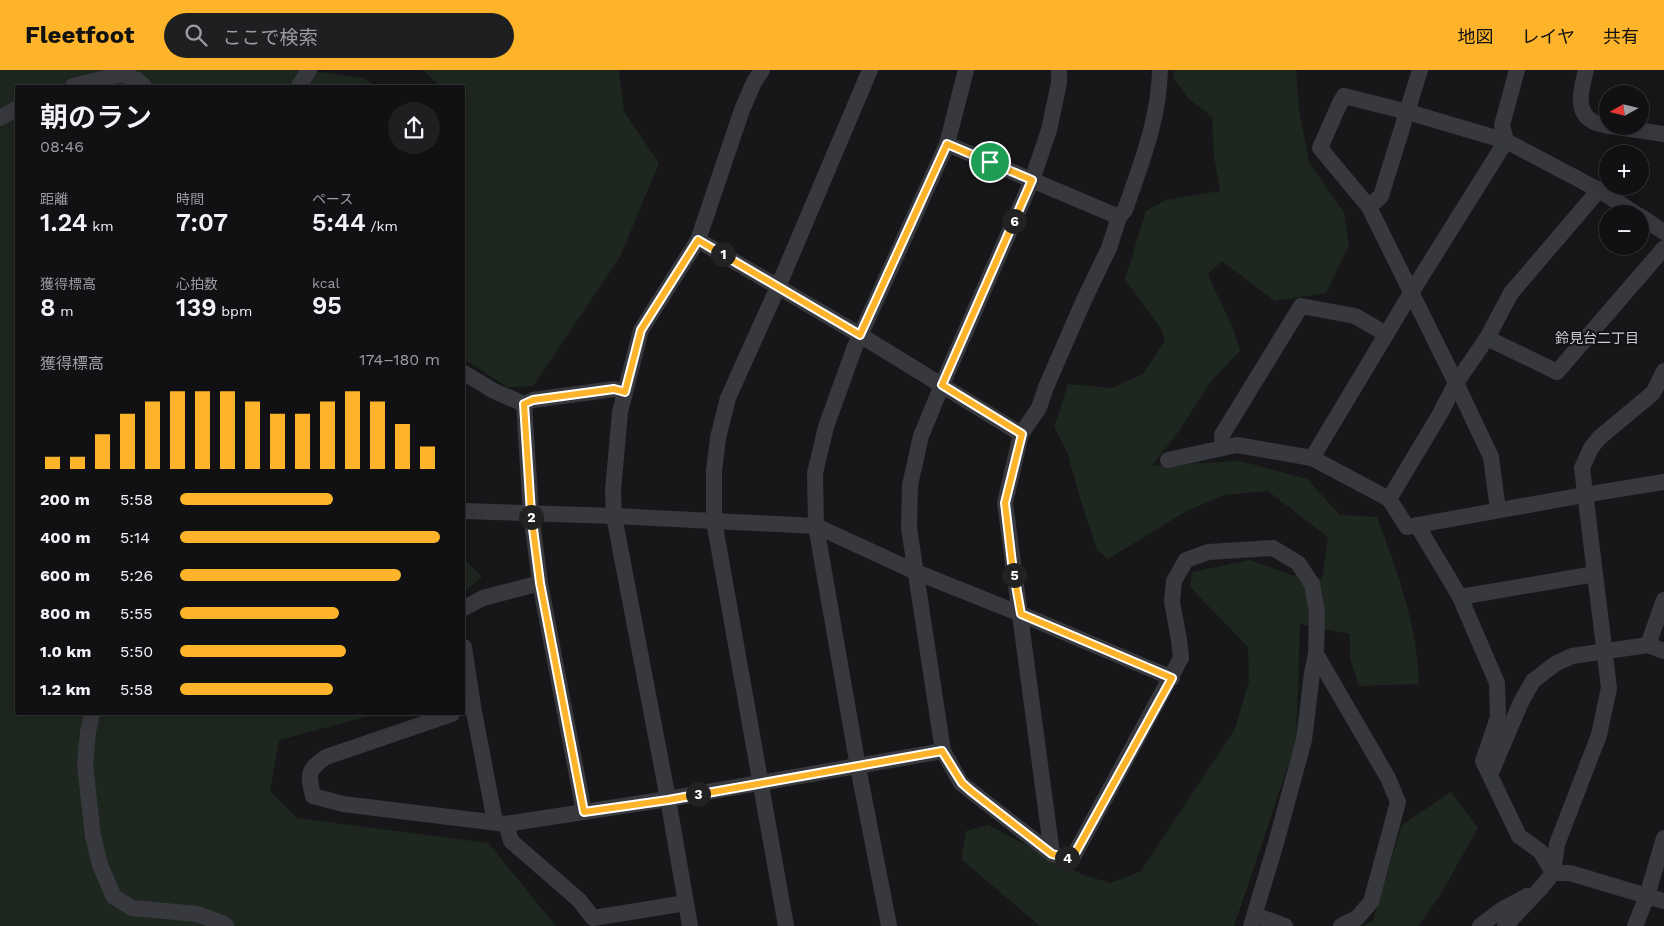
<!DOCTYPE html>
<html lang="ja">
<meta charset="utf-8">
<style>
body{margin:0;font-family:"Work Sans","Noto Sans JP",sans-serif;background:#1e1f21;color:#f1f3f6;height:100vh;display:flex;flex-direction:column;font-size:19px;white-space:nowrap}
*{box-sizing:border-box;margin:0}
p{font-size:16px;color:#9c9da0}
.icon{flex:none;width:28px;height:28px;fill:none;stroke:currentColor;stroke-width:2;stroke-linecap:round;stroke-linejoin:round}
.map{position:relative;flex:1;overflow:hidden}
.sheet{position:absolute;left:15px;top:15px;width:450px;height:630px;display:flex;flex-direction:column;background:#111113;border-radius:0px;box-shadow:0 5px 20px #0002,0 0 0 1px #303133}
.sheet>*{flex:none}
.needle{width:32px;rotate:262deg}
.fabs{position:absolute;left:1599px;top:15px;display:grid;gap:10px}
.fabs a{display:grid;place-items:center;width:50px;height:50px;border-radius:50%;background:#111113;box-shadow:0 5px 20px #0002,0 0 0 1px #303133;font-size:25px}
.pin{position:absolute;display:grid;place-items:center;width:42px;height:42px;color:#fff;margin:-21px;border:2px solid #fff;border-radius:50%;box-shadow:0 1px 5px #0007}
.km{position:absolute;width:25px;height:25px;margin:-12px;border-radius:50%;background:#222;color:#fff;font-size:14px;line-height:25px;text-align:center}
.round{display:grid;place-items:center;flex:none;width:52px;height:52px;border-radius:26px;background:#1e1f21}
.headline{display:flex;align-items:center;justify-content:space-between;height:85px;padding:0 25px}
h1{font-size:28px;font-weight:600;line-height:38px}
.metrics{display:grid;grid-template-columns:repeat(3,1fr);gap:8px;height:85px;padding:5px 25px}
.metrics div{display:grid;align-content:center}
.metrics b{font-size:25px;font-weight:600}
.metrics small{font-size:14px;font-weight:400}
.metrics p{font-size:14px}
.chart{height:140px;padding:10px 25px}
.chart p{display:flex;justify-content:space-between}
.chart svg{width:100%;height:90px;margin-top:5px;stroke:#fdb42a;stroke-width:6}
ul{padding:0 25px;list-style:none;font-size:16px}
li{display:grid;grid-template-columns:80px 60px 1fr;align-items:center;height:38px}
li i{height:12px;border-radius:6px;background:#fdb42a}
header{display:flex;align-items:center;gap:30px;box-sizing:border-box;height:70px;padding:0 25px;background:#fdb42a;color:#111}
header strong{font-size:24px}
nav{display:flex;gap:28px;margin-inline-start:auto;font-size:18px}
.search{width:350px;height:45px;background:#1e1f21;display:flex;align-items:center;gap:12px;box-sizing:border-box;padding:0 18px;border-radius:28px;color:#9c9da0;font-size:19px}
.map>svg:first-child{display:block}
</style>
<header>
<strong>Fleetfoot</strong>
<div class="search"><svg class="icon" aria-label="search" viewBox="0 0 24 24"><circle cx="10" cy="10" r="6"/><path d="M15 15l6 6"/></svg>ここで検索</div>
<nav><a>地図</a><a>レイヤ</a><a>共有</a></nav>
</header>
<div class="map">
<svg width="1664" height="856" viewBox="0 0 1664 856">
<rect width="100%" height="100%" fill="#171719"/>
<g fill="#1e271f">
<path d="M0 0H306L363 8 376 16H16V644H378L279 670 270 721 297 748 488 773 556 856H0Z"/>
<path d="M423 0H619L624 42 659 93 620 187 533 316 507 317 464 289V16H439Z"/>
<path d="M1175 0H1296L1299 40 1309 92 1344 143 1349 175 1326 223 1275 231 1222 191 1208 204C1218 230 1234 254 1240 281L1211 311 1179 361 1152 396 1240 391 1307 409 1340 445 1377 447C1397 501 1418 557 1419 614L1359 616 1350 588V564L1300 554 1296 672 1234 856H1040L961 789 966 761 988 755 1083 805 1111 813 1141 801 1235 659 1249 611 1248 577 1190 517 1192 502 1249 490 1292 505 1322 509 1328 467 1268 421 1224 425 1185 442 1108 489 1097 480 1081 431 1067 382 1054 357 1068 314 1112 318 1143 304 1165 271 1161 259 1125 209 1146 141 1166 130 1220 121 1214 86 1212 47 1189 29 1173 7Z"/>
<path d="M464 489 482 507 464 522Z"/>
<path d="M1451 722 1478 758 1439 827 1418 856H1361L1373 851 1402 755Z"/>
</g>
<g fill="none" stroke-linecap="round" stroke-linejoin="round">
<g stroke="#37393e" stroke-width="16">
<path d="M1059 0V13L1049 60 1032 110 942 315 921 366 910 415 909 458 943 681 961 713 971 721 1052 784 1072 789 1181 588 1179 570 1172 532 1174 511 1186 490 1208 482 1273 478 1298 493 1312 514 1317 542 1316 584 1312 603 1304 670 1276 773 1251 856"/>
<path d="M1586 0C1582 17 1574 40 1592 51 1596 54 1603 54 1608 56"/>
<path d="M73 16 122 4 137 10 144 16"/>
<path d="M299 16 309 0"/>
<path d="M0 48 16 39"/>
<path d="M1610 56 1664 64"/>
<path d="M947 74 1119 147"/>
<path d="M1369 137 1381 126 1420 0"/>
<path d="M1640 146 1664 162"/>
<path d="M698 170 860 265 1021 364"/>
<path d="M1386 264 1355 246 1301 236 1222 365 1223 378 1237 375 1312 388 1389 429 1407 457 1584 425 1664 412"/>
<path d="M1487 268 1557 302 1664 178"/>
<path d="M464 303 494 321 524 334 533 330 614 319 625 322"/>
<path d="M524 334 531 443 540 513 584 742"/>
<path d="M1312 388 1411 223 1506 71 1502 55 1517 0"/>
<path d="M1168 390 1223 378"/>
<path d="M1389 429 1440 344 1456 313 1487 268 1511 223 1599 120"/>
<path d="M1498 440 1491 387 1456 313 1369 137 1320 78 1339 35 1344 26 1408 42 1506 71 1599 120 1636 144"/>
<path d="M464 441 614 446 816 456 916 502 1021 544 1172 608"/>
<path d="M1417 455 1460 527 1497 613 1498 647 1483 691 1519 766 1541 782 1553 803"/>
<path d="M1460 527 1595 504"/>
<path d="M464 538 483 528 540 513"/>
<path d="M1648 575 1664 530"/>
<path d="M464 577 473 636 495 752"/>
<path d="M1316 584 1388 708 1398 732 1371 832 1357 848 1341 856"/>
<path d="M92 644 88 662 85 695 93 766 100 795 114 827 132 838 197 844 222 853 226 856"/>
<path d="M452 644 326 687C307 700 308 704 313 726L343 734 506 754 668 729 943 681"/>
<path d="M1490 705 1521 632 1533 611 1555 594 1572 586 1648 575 1664 581"/>
<path d="M506 754 511 771 579 830 593 848 686 833"/>
<path d="M1052 784 1005 433 1021 364 1039 338 1046 317 1084 230 1109 178 1119 147 1125 140C1141 94 1159 49 1160 0"/>
<path d="M1553 803H1570L1664 831"/>
<path d="M1255 845 1285 856"/>
<path d="M690 856 668 729 614 446 613 421 620 342 641 260 698 170 742 40 754 12 762 0"/>
<path d="M786 856 714 451V401L718 368 728 328 778 217 870 0"/>
<path d="M889 856 858 697 816 456 815 403 826 357 854 279 947 74 966 0"/>
<path d="M1480 856 1501 840 1527 826"/>
<path d="M1505 856 1540 819 1553 803 1557 774 1599 665 1609 618 1582 398 1591 378 1599 368 1653 323 1664 301"/>
<path d="M1635 856 1647 826 1664 768"/>
</g>
</g>
<g fill="none" stroke-linecap="round" stroke-linejoin="round">
<g stroke="#fff" stroke-width="10">
<path id="route" d="M947 74 1032 110 942 315 1022 364 1005 433 1012 493 1021 544 1172 608 1072 789 1052 784 971 721 962 713 942 681 668 730 584 742 540 513 531 443 524 334 533 330 614 319 625 322 641 260 698 170 860 265Z"/>
</g>
<use href="#route" stroke="#fdb42a" stroke-width="6"/>
</g>
<g text-anchor="middle" stroke-width="4" stroke-linejoin="round" paint-order="stroke">
<g font-size="14" fill="#c9cdd5" stroke="#121214">
<text x="1597" y="273">鈴見台二丁目</text>
</g>
</g>
</svg>
<div class="fabs">
<a><svg class="needle" viewBox="-14 -14 28 28"><path d="M0-13l5 13h-10z" fill="#e53935"/><path d="M0 13l5-13h-10z" fill="#9c9da0"/></svg></a>
<a>+</a>
<a>−</a>
</div>
<div class="pin" style="left:990px;top:92px;background:#1e9e55"><svg class="icon" aria-label="arrive" viewBox="0 0 24 24"><path d="M6 21V4h12l-3 4 3 4H6"/></svg></div>
<b class="km" style="left:723px;top:184px">1</b>
<b class="km" style="left:531px;top:447px">2</b>
<b class="km" style="left:698px;top:724px">3</b>
<b class="km" style="left:1067px;top:788px">4</b>
<b class="km" style="left:1014px;top:505px">5</b>
<b class="km" style="left:1014px;top:151px">6</b>
<section class="sheet">
<div class="headline"><div><h1>朝のラン</h1><p>08:46</p></div><a class="round"><svg class="icon" aria-label="share" viewBox="0 0 24 24"><path d="M12 15V3M7 8l5-5 5 5M5 13v7h14v-7"/></svg></a></div>
<div class="metrics">
<div><p>距離</p><b>1.24<small> km</small></b></div>
<div><p>時間</p><b>7:07</b></div>
<div><p>ペース</p><b>5:44<small> /km</small></b></div>
</div>
<div class="metrics">
<div><p>獲得標高</p><b>8<small> m</small></b></div>
<div><p>心拍数</p><b>139<small> bpm</small></b></div>
<div><p>kcal</p><b>95</b></div>
</div>
<div class="chart"><p><span>獲得標高</span>174–180 m</p>
<svg viewBox="0 0 160 44" preserveAspectRatio="none"><path d="M5 44V38M15 44V38M25 44V27M35 44V17M45 44V11M55 44V6M65 44V6M75 44V6M85 44V11M95 44V17M105 44V17M115 44V11M125 44V6M135 44V11M145 44V22M155 44V33"/></svg>
</div>
<ul>
<li><b>200 m</b>5:58<i style="width:59%"></i></li>
<li><b>400 m</b>5:14<i style="width:100%"></i></li>
<li><b>600 m</b>5:26<i style="width:85%"></i></li>
<li><b>800 m</b>5:55<i style="width:61%"></i></li>
<li><b>1.0 km</b>5:50<i style="width:64%"></i></li>
<li><b>1.2 km</b>5:58<i style="width:59%"></i></li>
</ul>
</section>
</div>
